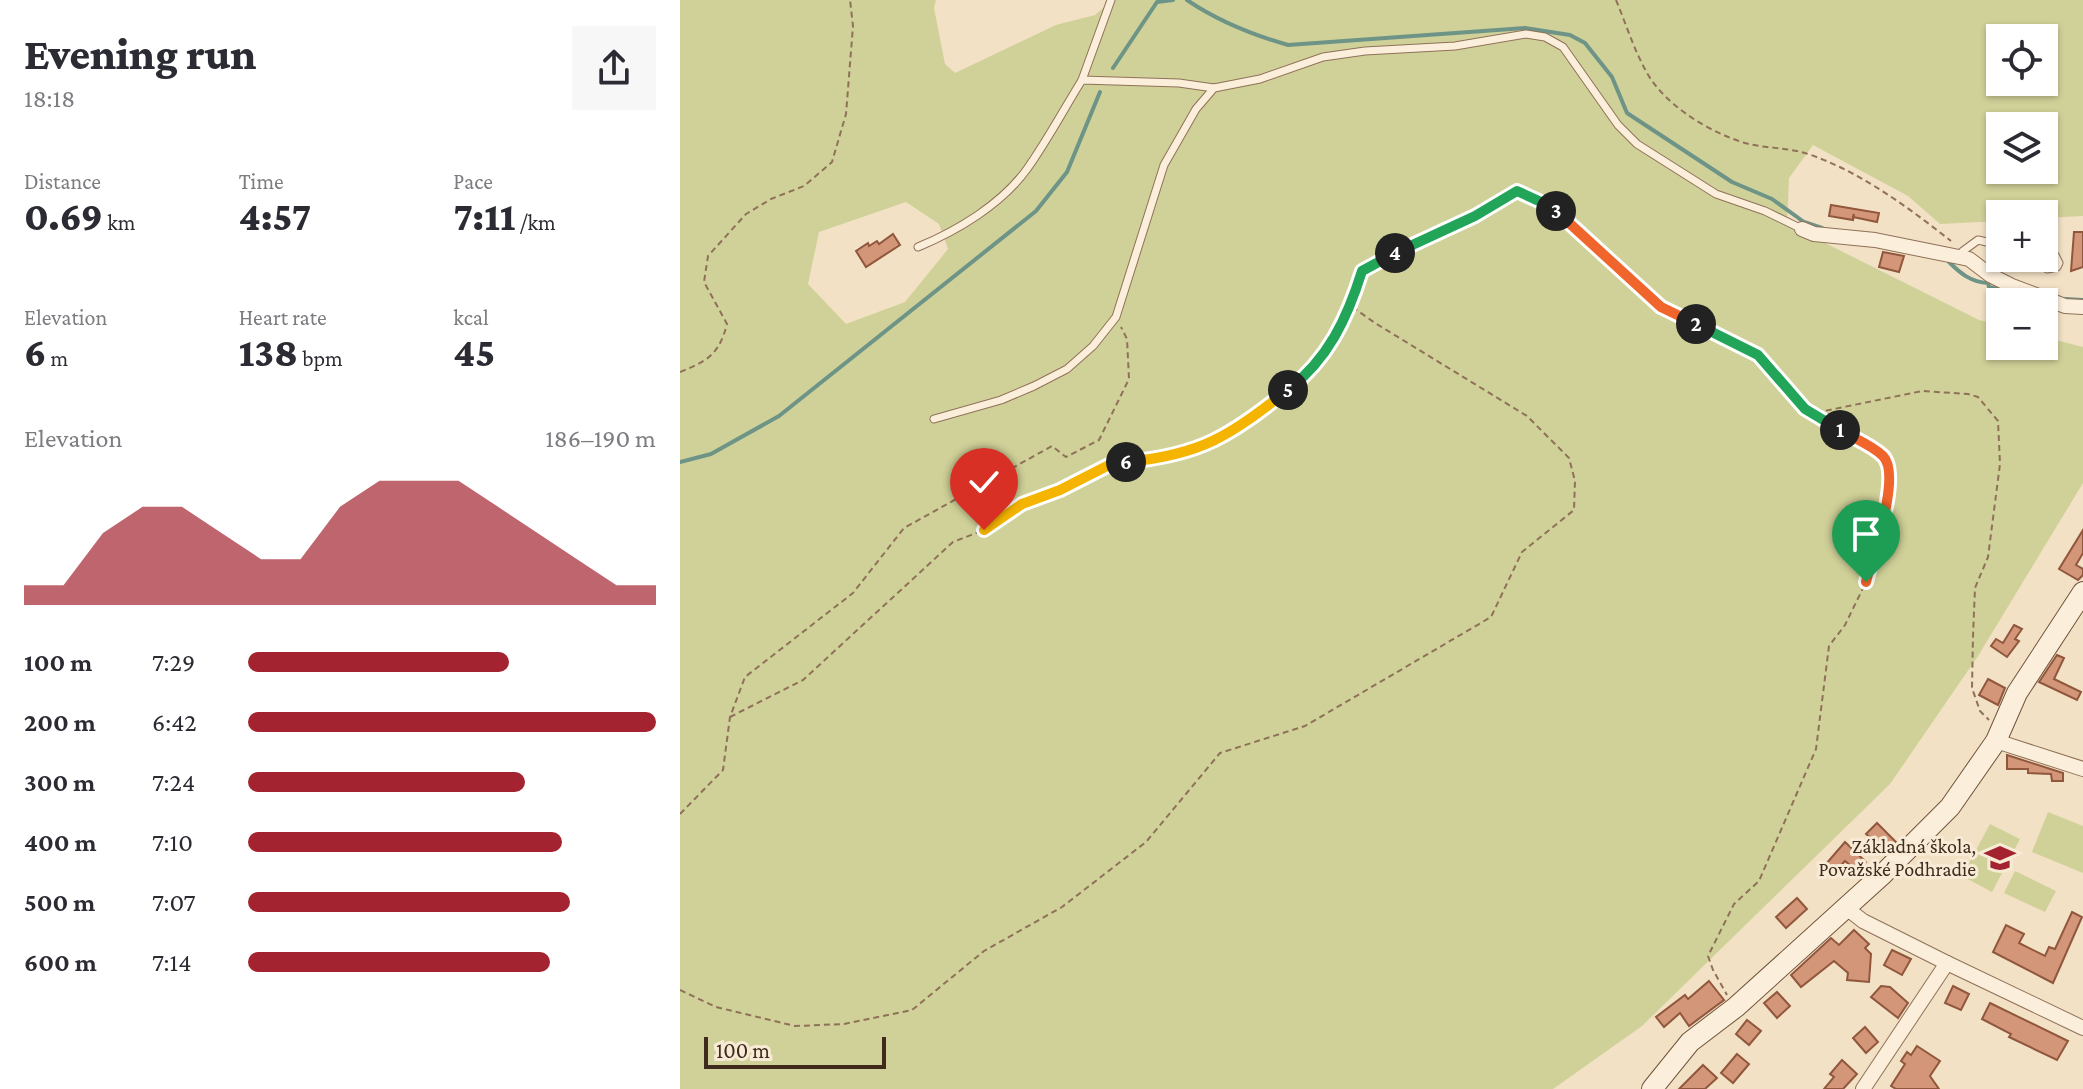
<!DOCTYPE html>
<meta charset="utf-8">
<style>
body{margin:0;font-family:"Crimson Pro",serif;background:#f7f7f7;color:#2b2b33;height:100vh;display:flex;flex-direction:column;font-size:30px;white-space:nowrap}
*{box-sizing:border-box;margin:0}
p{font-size:26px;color:#7c7c81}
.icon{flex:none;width:44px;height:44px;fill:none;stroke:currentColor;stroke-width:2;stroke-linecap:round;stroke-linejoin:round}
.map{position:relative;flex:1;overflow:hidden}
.panel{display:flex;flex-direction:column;background:#fff;width:680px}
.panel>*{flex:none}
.fabs{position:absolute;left:1306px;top:24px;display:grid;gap:16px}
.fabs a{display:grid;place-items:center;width:72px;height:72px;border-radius:0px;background:#fff;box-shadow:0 2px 6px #0004;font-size:40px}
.scale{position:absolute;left:24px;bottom:20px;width:182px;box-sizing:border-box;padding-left:8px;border:4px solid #3e2b1e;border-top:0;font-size:22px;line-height:28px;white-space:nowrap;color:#3e2b1e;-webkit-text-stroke:6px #f8ebd6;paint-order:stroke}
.pin{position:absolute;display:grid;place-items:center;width:68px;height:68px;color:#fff;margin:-82px -34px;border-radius:50% 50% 50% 0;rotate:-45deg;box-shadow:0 0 8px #0007}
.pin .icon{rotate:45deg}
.km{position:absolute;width:40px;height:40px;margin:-20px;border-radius:50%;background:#222;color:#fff;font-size:22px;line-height:40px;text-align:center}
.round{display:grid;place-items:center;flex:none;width:84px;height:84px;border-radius:0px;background:#f7f7f7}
.summary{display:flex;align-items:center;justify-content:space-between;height:136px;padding:0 24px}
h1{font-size:44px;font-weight:800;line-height:60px}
.stats{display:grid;grid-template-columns:repeat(3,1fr);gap:12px;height:136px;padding:8px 24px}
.stats div{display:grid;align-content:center}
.stats b{font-size:40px;font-weight:800}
.stats small{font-size:22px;font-weight:400}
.stats p{font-size:22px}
.chart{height:224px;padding:16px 24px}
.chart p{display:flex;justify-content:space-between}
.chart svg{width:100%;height:144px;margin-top:8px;fill:#a32430;opacity:.7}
ul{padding:0 24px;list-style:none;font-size:26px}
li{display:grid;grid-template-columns:128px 96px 1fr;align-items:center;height:60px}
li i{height:20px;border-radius:10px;background:#a32430}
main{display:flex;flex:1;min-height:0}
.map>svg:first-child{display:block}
</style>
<main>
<section class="panel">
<div class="summary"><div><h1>Evening run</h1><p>18:18</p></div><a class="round"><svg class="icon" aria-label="share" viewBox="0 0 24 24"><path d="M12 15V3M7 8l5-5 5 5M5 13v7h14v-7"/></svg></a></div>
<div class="stats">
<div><p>Distance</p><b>0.69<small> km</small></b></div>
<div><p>Time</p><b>4:57</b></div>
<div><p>Pace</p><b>7:11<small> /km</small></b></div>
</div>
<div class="stats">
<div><p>Elevation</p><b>6<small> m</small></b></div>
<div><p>Heart rate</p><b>138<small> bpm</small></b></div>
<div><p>kcal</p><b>45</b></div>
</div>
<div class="chart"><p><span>Elevation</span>186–190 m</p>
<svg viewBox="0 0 160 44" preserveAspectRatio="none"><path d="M0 44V38L10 38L20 22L30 14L40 14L50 22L60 30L70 30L80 14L90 6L100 6L110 6L120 14L130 22L140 30L150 38L160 38V44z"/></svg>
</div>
<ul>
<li><b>100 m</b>7:29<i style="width:64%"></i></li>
<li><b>200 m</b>6:42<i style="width:100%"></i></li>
<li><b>300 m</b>7:24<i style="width:68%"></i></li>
<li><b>400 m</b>7:10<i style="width:77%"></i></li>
<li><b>500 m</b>7:07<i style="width:79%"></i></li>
<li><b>600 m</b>7:14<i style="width:74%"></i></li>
</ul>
</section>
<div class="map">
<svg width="1403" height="1089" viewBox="0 0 1403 1089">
<rect width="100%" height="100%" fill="#f2e1c5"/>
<g fill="#d0d198" fill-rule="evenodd">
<path d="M0 0H256L254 8 265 64 275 73 376 25 415 15 433 0H1403V216L1364 218V214H1320V221L1260 224 1228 196 1133 145 1109 178 1107 224 1299 320 1320 325V346H1364V337L1403 347V483L1298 656 1210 784 962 1026 873 1089H0ZM1320 38H1364V82H1320ZM1320 126H1364V170H1320ZM226 202 259 224 268 249 225 302 166 324 128 284 139 232Z"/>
<path d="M1368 812 1403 826V873L1352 852Z"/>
<path d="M1310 824 1340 839 1312 892 1282 876Z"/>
<path d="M1335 871 1376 891 1365 912 1324 893Z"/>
</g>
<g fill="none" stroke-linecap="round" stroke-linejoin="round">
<g stroke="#6d9487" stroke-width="4">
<path d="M507 0C538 21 573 35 608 45L845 28 890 35 905 43 932 77 947 113 1052 182 1092 199 1124 222 1142 228"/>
<path d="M433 68 477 2 493 0"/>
<path d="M1269 262C1281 274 1291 282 1308 283L1309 287 1332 293"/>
<path d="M1385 299 1403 300"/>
<path d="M0 462 31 454 99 416 356 211 387 172 420 92"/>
</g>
</g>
<g fill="#d39678" stroke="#90573d" stroke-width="2">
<path d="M1151 205 1199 213 1197 222 1173 217 1174 214 1173 220 1149 216Z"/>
<path d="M1394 232H1403V267L1391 271Z"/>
<path d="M213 234 220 245 186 267 176 251 188 243 189 246 197 241 199 244Z"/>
<path d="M1203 252 1224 256 1219 272 1199 267Z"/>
<path d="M1403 530V553L1396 565 1403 569V575L1398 580 1379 569Z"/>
<path d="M1334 625 1342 629 1335 639 1339 641 1327 657 1311 646 1316 639 1323 643Z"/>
<path d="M1377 655 1384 658 1374 679 1401 692 1397 700 1359 682Z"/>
<path d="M1308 679 1325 688 1318 705 1299 695Z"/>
<path d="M1327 755 1383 773V781H1372L1371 774 1348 773V769H1327Z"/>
<path d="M1197 823 1216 842 1207 852 1186 834Z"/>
<path d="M1165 842 1186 862 1178 872 1165 861 1155 872 1146 864Z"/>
<path d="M1117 898 1127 909 1106 928 1096 917Z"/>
<path d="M1392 912 1402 917 1373 983 1313 952 1326 925 1344 934 1339 943 1365 956 1369 947 1375 949Z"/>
<path d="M1174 930 1189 944 1185 948 1191 954 1189 982 1167 980 1168 973 1154 961 1121 987 1111 975 1151 938 1159 945Z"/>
<path d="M1212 950 1231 959 1222 975 1204 965Z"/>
<path d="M1029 981 1044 1000 1009 1026 1000 1013 984 1027 976 1017 1005 995 1008 999Z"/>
<path d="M1201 986 1210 987 1228 1003 1218 1018 1191 997Z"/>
<path d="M1273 986 1289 994 1281 1010 1265 1003Z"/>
<path d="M1097 992 1110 1006 1097 1018 1084 1003Z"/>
<path d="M1310 1003 1388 1041 1377 1060 1329 1037 1331 1034 1302 1019Z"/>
<path d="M1067 1020 1081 1031 1069 1045 1056 1034Z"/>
<path d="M1185 1027 1198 1042 1186 1053 1173 1038Z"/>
<path d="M1237 1046 1260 1061 1250 1076 1259 1089H1216L1211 1086 1225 1064 1221 1061 1227 1052 1231 1055Z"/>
<path d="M1057 1054 1069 1064 1053 1083 1041 1073Z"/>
<path d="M1162 1060 1177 1074 1163 1089H1144L1154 1077 1150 1074Z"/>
<path d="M1023 1065 1037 1078 1025 1089H999Z"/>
</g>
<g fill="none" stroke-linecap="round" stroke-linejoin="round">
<g stroke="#8f7159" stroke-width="9">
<g id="lane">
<path d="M402 80 431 0"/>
<path d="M238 247C277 231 322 204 347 169 367 141 384 109 402 80L499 83 534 88"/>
<path d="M1283 251 1298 240 1320 245"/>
<path d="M1358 258 1367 269 1377 267 1379 263 1375 255H1364"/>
<path d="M254 419 321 400 354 386 387 369 413 346 436 317 484 165 516 109 534 88 580 79 643 57 685 51 775 46 846 34 865 37 883 47 938 125 957 144 1036 194 1085 211 1122 229"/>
</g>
</g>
<g stroke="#8f7159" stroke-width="16">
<g id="street">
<path d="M1122 229 1134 234 1195 240 1289 259 1310 275 1332 286 1385 306 1403 307"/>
<path d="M1316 741 1403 769"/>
<path d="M1165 907 1183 921 1267 963 1403 1028"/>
<path d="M1183 1089 1267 963"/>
</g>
</g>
<g stroke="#71523c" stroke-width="22">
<path id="secondary" d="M972 1089 1010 1042 1056 1007 1203 874 1270 807 1316 741 1337 693 1403 592"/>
</g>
<g stroke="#8f7159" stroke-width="2" stroke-dasharray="6 4" stroke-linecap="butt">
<path d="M936 0C946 24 954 50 967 73 986 106 1029 132 1065 143 1087 149 1109 147 1131 155 1182 173 1229 208 1271 241"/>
<path d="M0 372C27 361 39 355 47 324L24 282 28 256 66 214 91 199 124 186 152 162 166 114 173 26 170 0"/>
<path d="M1126 409 1144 411 1242 391 1288 394 1298 397 1318 421 1320 464 1308 557 1295 588 1293 636 1292 688 1300 711 1309 720"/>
<path d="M50 717 123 680 273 542 304 530 342 504 380 490 431 464 486 458 531 443 561 427 625 377 648 350 671 307"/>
<path d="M0 814 43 770 50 717 65 677 173 593 224 528 372 446 386 457 419 440 449 379 447 339 441 327"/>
<path d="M0 990 36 1007 115 1026 164 1024 232 1010 304 951 382 907 466 842 540 753 625 726 811 617 842 552 894 510 895 481 889 458 847 416 695 323 671 306 682 271C733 244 787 221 837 191L872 207 981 307 1078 355 1125 409 1202 456 1209 467 1210 487 1186 582 1165 625 1149 646 1136 749 1079 881 1054 904 1028 956 1033 970 1047 995"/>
</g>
<use href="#lane" stroke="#fbeeda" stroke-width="7"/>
<use href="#street" stroke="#fbeeda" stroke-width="14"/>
<use href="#secondary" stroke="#fbeeda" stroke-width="20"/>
</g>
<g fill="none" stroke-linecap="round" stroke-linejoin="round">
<g stroke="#fff" stroke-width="16">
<path id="split-1" d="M1160 430C1173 438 1192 445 1203 456 1222 475 1192 557 1186 582"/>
</g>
<g stroke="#fff" stroke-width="16">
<path id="split-2" d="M1016 324 1078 355 1125 409 1160 430"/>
</g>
<g stroke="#fff" stroke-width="16">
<path id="split-3" d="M876 211 981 307 1016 324"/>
</g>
<g stroke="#fff" stroke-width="16">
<path id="split-4" d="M715 253 795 216 837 191 872 207 876 211"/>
</g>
<g stroke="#fff" stroke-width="16">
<path id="split-5" d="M608 390C648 359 667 319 682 271L715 253"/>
</g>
<g stroke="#fff" stroke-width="16">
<path id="split-6" d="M446 462C522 455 549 436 608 390"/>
</g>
<g stroke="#fff" stroke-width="16">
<path id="split-7" d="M304 530 342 504 380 490 431 464 446 462"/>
</g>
<use href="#split-1" stroke="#f0652b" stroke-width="10"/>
<use href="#split-2" stroke="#22a559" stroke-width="10"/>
<use href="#split-3" stroke="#f0652b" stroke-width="10"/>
<use href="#split-4" stroke="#22a559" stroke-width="10"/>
<use href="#split-5" stroke="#22a559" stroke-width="10"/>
<use href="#split-6" stroke="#f5b400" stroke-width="10"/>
<use href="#split-7" stroke="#f5b400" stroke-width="10"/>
</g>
<defs>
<g id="school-bare" transform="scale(2.4)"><path d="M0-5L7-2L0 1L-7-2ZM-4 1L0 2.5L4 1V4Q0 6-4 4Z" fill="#a32430" stroke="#f8ebd6" stroke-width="2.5" paint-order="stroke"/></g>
</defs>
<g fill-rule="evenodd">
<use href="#school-bare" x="1320" y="858"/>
</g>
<g text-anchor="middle" stroke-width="6" stroke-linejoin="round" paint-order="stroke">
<g font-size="20" fill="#3e2b1e" stroke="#f8ebd6" text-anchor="end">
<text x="1296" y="853">Základná škola,<tspan x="1296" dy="23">Považské Podhradie</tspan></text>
</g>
</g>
</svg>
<div class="fabs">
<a><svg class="icon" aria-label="locate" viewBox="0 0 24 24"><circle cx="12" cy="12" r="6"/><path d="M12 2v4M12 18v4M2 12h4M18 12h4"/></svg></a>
<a><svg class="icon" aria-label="layers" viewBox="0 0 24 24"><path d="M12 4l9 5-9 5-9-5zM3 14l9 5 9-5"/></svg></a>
<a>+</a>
<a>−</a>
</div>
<div class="scale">100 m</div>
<div class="pin" style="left:1186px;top:582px;background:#1e9e55"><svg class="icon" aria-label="arrive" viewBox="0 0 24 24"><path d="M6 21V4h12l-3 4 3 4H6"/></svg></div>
<div class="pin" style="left:304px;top:530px;background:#d93025"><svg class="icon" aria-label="check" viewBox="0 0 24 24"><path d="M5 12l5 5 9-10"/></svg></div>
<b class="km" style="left:1160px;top:430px">1</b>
<b class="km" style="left:1016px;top:324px">2</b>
<b class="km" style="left:876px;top:211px">3</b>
<b class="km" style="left:715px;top:253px">4</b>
<b class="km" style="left:608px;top:390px">5</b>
<b class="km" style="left:446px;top:462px">6</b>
</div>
</main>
